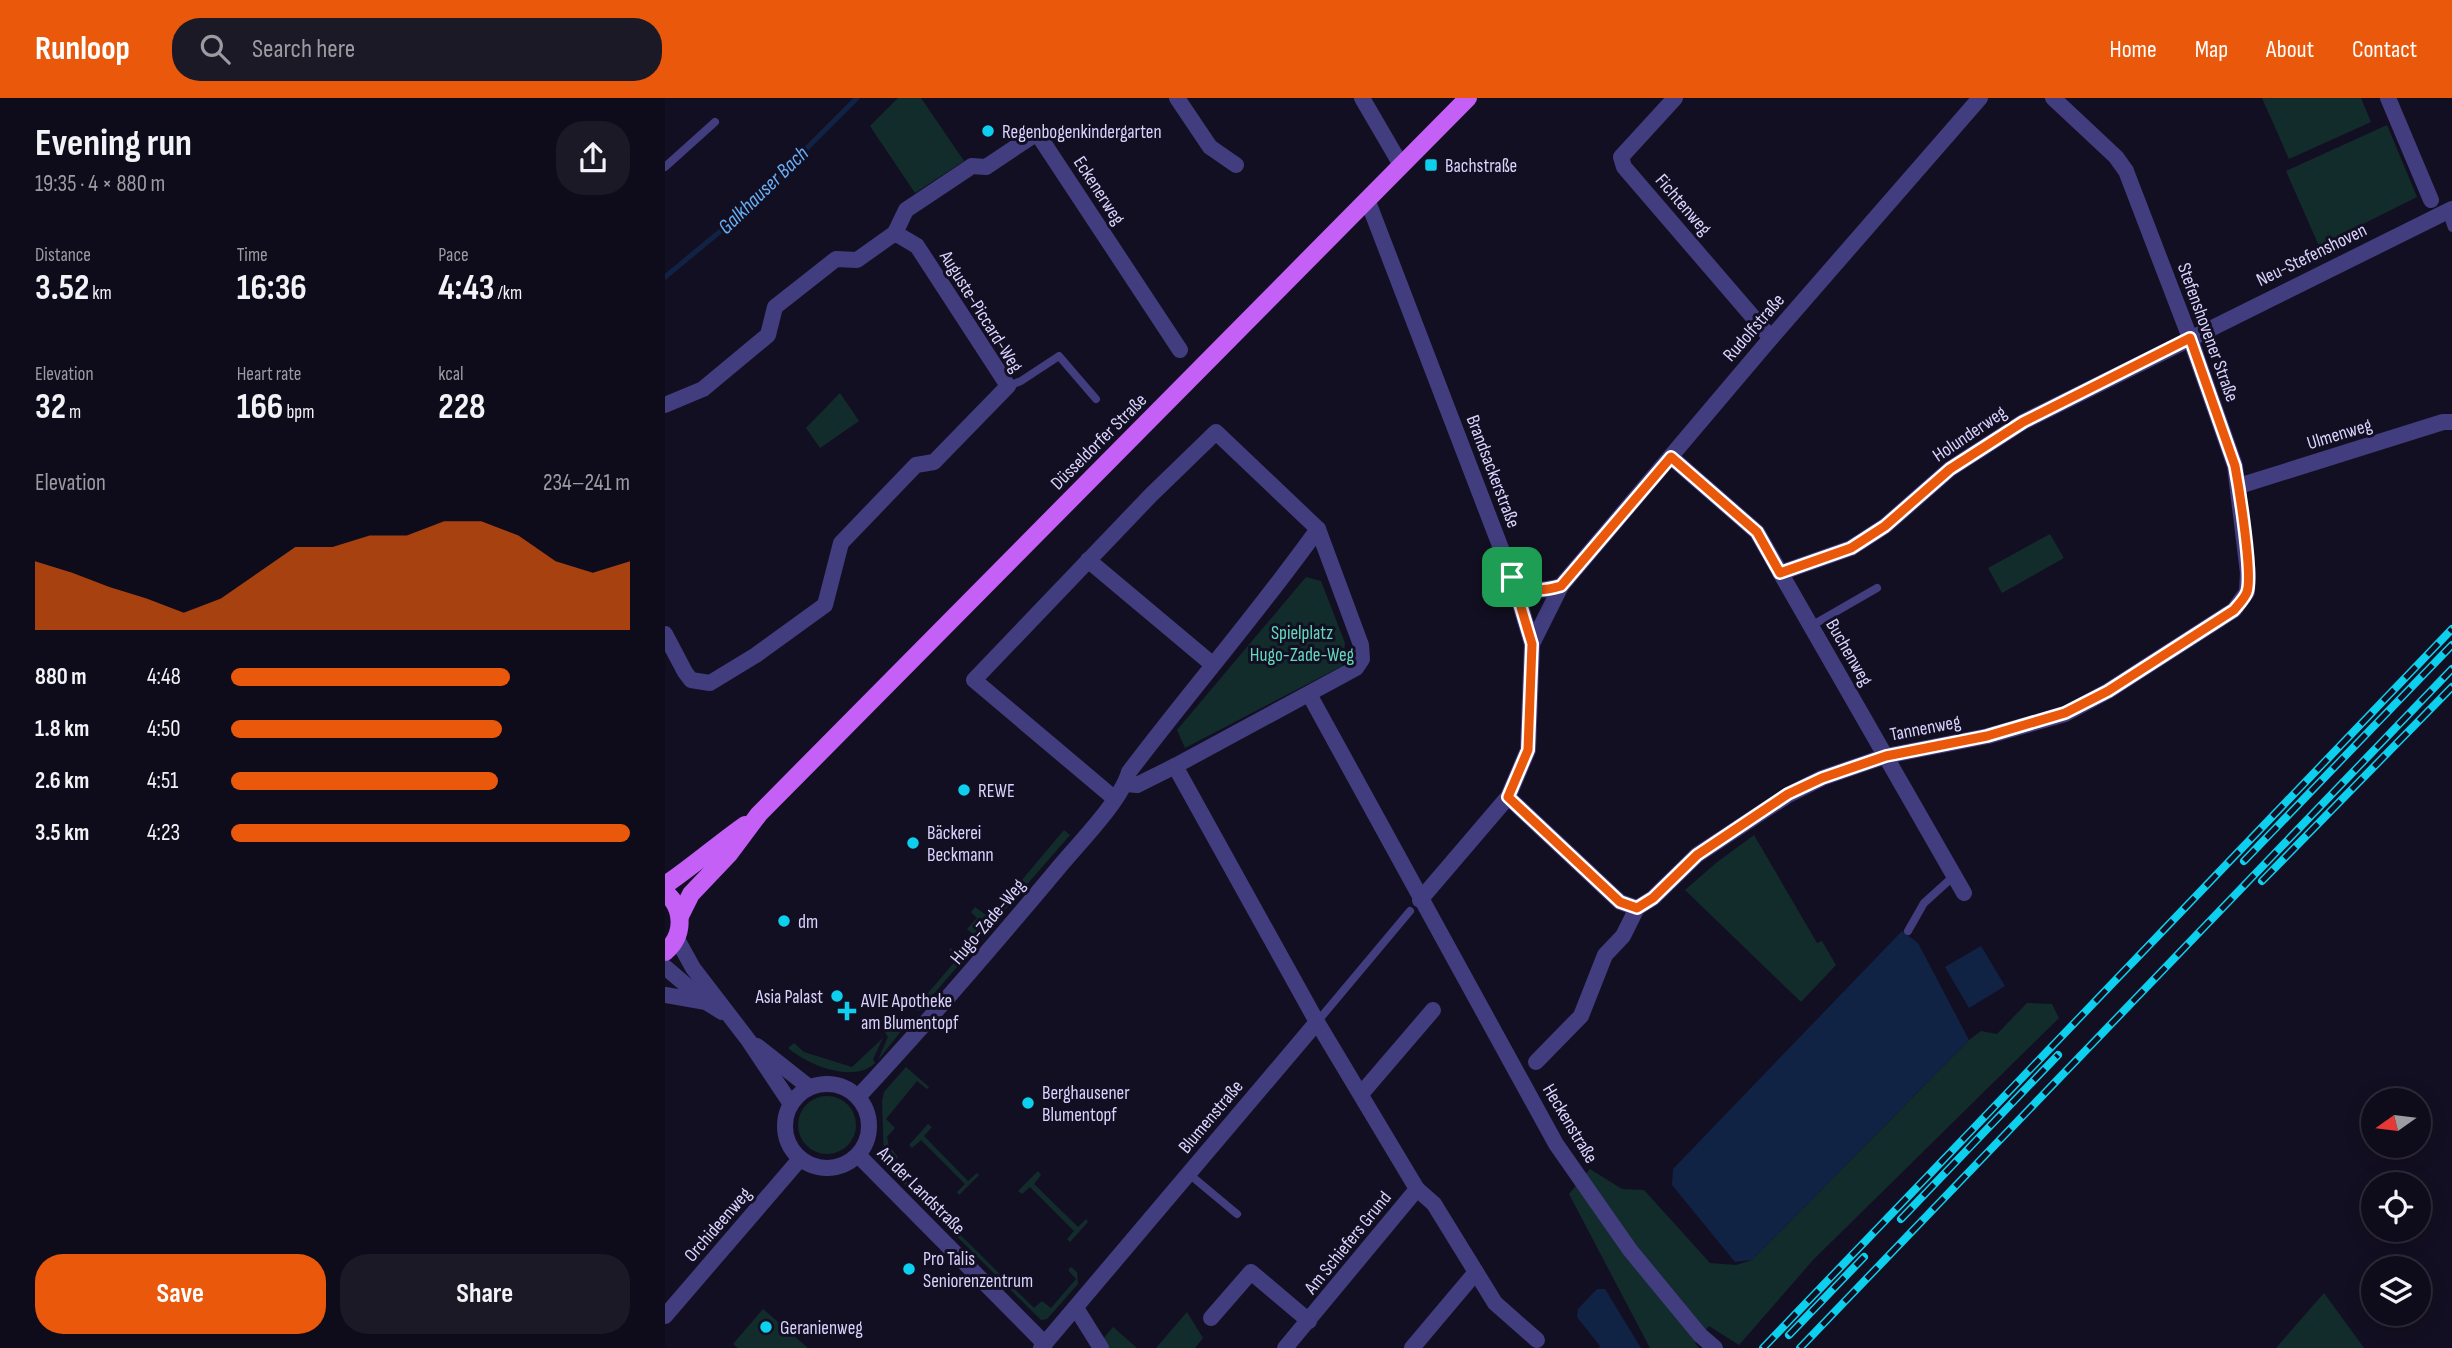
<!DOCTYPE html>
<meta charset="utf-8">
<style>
body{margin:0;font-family:"Sofia Sans Condensed",sans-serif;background:#1c1927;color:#f1f3f6;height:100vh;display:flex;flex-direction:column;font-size:26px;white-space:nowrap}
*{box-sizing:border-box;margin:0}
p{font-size:23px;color:#9b9ba2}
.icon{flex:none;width:38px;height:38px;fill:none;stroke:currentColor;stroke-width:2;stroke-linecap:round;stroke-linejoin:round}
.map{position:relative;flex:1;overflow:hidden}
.details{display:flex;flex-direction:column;background:#0e0b1a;width:665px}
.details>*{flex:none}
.needle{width:46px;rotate:256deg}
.buttons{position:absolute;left:1696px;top:990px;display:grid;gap:14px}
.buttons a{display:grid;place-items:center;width:70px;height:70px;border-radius:50%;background:#0e0b1a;box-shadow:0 4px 18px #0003,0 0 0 2px #2e2b39;font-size:35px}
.pin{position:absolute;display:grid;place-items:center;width:60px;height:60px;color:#fff;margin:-30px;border-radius:14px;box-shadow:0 4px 10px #0006}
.round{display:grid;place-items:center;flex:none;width:74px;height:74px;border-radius:28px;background:#1c1927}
.head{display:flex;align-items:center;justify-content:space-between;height:119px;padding:0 35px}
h1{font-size:38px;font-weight:700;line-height:52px}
.stats{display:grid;grid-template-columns:repeat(3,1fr);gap:10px;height:119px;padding:7px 35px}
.stats div{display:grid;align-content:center}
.stats b{font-size:35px;font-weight:700}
.stats small{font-size:19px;font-weight:400}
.stats p{font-size:19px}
.chart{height:196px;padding:14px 35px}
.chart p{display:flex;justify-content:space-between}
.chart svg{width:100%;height:126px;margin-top:7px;fill:#ea580c;opacity:.7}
.primary-button{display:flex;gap:14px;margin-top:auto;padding:14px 35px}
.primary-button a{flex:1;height:80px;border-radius:28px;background:#ea580c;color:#fff;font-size:28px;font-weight:700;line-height:80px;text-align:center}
.primary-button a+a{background:#1c1927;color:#f1f3f6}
ul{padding:0 35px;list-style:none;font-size:23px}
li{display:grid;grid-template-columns:112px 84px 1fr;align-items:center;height:52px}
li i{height:18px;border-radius:9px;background:#ea580c}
header{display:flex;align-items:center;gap:42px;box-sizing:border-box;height:98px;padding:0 35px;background:#ea580c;color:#fff}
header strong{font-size:33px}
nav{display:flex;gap:38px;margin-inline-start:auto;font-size:24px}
.search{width:490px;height:63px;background:#1c1927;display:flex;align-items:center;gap:18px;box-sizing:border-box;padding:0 24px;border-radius:28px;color:#9b9ba2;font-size:26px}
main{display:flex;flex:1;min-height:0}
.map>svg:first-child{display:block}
</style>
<header>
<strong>Runloop</strong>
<div class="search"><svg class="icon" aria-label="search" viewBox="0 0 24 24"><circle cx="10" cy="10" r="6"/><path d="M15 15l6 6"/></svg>Search here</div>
<nav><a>Home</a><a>Map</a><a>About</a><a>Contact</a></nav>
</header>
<main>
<section class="details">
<div class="head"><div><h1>Evening run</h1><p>19:35 · 4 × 880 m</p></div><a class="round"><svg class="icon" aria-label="share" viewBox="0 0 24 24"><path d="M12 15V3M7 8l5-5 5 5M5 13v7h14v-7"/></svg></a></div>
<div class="stats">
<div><p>Distance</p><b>3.52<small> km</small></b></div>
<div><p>Time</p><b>16:36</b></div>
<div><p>Pace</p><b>4:43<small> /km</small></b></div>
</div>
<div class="stats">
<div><p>Elevation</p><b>32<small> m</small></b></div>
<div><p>Heart rate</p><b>166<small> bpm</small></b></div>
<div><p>kcal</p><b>228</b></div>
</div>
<div class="chart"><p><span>Elevation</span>234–241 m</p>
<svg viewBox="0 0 160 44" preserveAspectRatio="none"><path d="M0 44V20L10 24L20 29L30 33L40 38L50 33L60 24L70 15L80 15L90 11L100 11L110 6L120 6L130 11L140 20L150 24L160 20V44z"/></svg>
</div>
<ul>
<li><b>880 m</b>4:48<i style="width:70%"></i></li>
<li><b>1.8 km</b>4:50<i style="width:68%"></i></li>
<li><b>2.6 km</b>4:51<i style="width:67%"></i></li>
<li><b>3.5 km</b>4:23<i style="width:100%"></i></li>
</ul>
<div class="primary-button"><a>Save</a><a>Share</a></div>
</section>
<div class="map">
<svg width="1787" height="1250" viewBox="0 0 1787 1250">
<rect width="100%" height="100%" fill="#130f22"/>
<g fill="#122c2c">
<path d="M233 0H256L299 63 250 95 205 28Z"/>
<path d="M1597 0H1696L1706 24 1624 61Z"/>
<path d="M1722 27 1752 99 1654 148 1621 73Z"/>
<path d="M175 295 194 323 155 350 141 330Z"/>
<path d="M1385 436 1399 460 1337 495 1323 470Z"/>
<path d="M641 479 656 483 680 545 677 568 520 650 512 632Z"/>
<path d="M399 732 405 737 317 838 312 834 309 837 302 831 312 820 306 814 310 809 325 820Z"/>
<path d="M1089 737 1152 845 1157 843 1171 867 1136 904 1020 792 1051 765Z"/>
<path d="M286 850 298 862 254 913 242 903 243 901 252 908 293 860 284 852Z"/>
<path d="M1362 905 1387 906 1394 920 1148 1162 1074 1247 1044 1228 1030 1245 1034 1250H985L904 1096 925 1071 957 1091 979 1092 1045 1165 1071 1167 1087 1162 1304 942 1316 933 1332 936Z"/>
<path d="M229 915 241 927 213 962 223 939 220 934 225 929 221 924Z"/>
<path d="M218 940 208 961 210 965C189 986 143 967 123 950L129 945 139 954 187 969Z"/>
<path d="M241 969 264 989 262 991 252 983 221 1021 230 1030 222 1039 224 1048 233 1059 226 1068 369 1210 377 1203 386 1210 411 1181 403 1172 406 1169 412 1174 413 1186 382 1221 376 1222 223 1070 219 1062 217 1003 219 994Z"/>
<circle cx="162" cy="1027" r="29"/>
<path d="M263 1026 267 1029 259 1038 303 1083 312 1075 314 1077 294 1097 292 1094 300 1086 256 1042 247 1050 244 1047Z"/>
<path d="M373 1073 376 1077 369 1086 413 1129 421 1121 423 1124 405 1144 402 1141 409 1133 365 1089 357 1096 353 1093Z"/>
<path d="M1659 1195 1699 1250H1611Z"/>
<path d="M98 1211 143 1250H73L68 1246Z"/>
<path d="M522 1214 538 1240 530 1250H491Z"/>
<path d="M448 1229 472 1250H444L438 1241Z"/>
</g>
<g fill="#102345">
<path d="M1237 833 1253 845 1304 942 1087 1162 1070 1164 1007 1087 1008 1071Z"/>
<path d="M1316 848 1340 888 1304 910 1280 869Z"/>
<path d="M932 1191H940L976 1250H933L935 1248 912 1219 913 1211Z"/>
</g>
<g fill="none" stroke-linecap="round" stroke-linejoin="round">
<path stroke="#102345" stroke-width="5" d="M0 179 75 117 192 0"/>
<g stroke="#423d7e" stroke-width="8">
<path d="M0 69 50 24"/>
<path d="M1781 113 1787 130"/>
<path d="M343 288 356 283 394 258 431 301"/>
<path d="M1146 528 1212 490"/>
<path d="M1243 833 1259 805 1290 777"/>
<path d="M652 924 745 813"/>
<path d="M524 1076 572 1116"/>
</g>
<g stroke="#423d7e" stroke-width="16">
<path d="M512 0 545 49 571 67"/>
<path d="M697 0 736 67"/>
<path d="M1010 0 956 59 959 69 1106 240"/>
<path d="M1723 0 1766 102"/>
<path d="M702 101 847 479 867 546 863 652 843 699 755 802"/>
<path d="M230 135 241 112 307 68 321 69 372 35 515 252"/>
<path d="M0 307 38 291 103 237 110 209 171 161 192 162 230 135 252 148 343 288 269 364 251 367 176 445 160 507 91 557 45 585 26 582 20 574 0 536"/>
<path d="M1006 359 1092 434 1299 795"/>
<path d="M1574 388 1778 324H1787"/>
<path d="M423 462 547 566"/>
<path d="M1115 475 1186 450 1220 428 1285 371 1358 324 1787 111"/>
<path d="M847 479C862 494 875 494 896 488"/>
<path d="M867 546 896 488 1106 240 1315 0"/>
<path d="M644 596 891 1046 965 1152 1035 1237 1050 1250"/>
<path d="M510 668 652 924 752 1091 620 1250"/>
<path d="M843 699 955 804 972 810 988 800 1032 757 1123 697 1157 680 1221 658 1323 638 1400 616 1443 593 1569 512 1582 494 1583 475 1570 368 1525 240 1461 73 1451 59 1388 0"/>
<path d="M450 701 309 582 486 397 551 334 653 431 696 547 697 561 691 570 510 668 472 687 461 686"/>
<path d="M12 841 28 870 84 943 126 1006"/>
<path d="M0 869 41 904"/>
<path d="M0 897 41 904 57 914"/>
<path d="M92 948 144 989"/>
<path d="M871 964 916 918 940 857 958 838 972 810"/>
<circle cx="162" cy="1028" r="42"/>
<path d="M696 996 768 912"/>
<path d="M193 999C263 924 329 847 395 768 415 744 456 703 464 674 526 592 593 515 653 431"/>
<path d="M193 1057 380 1246"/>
<path d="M752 1091 769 1106 830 1205 872 1242"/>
<path d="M411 1210 436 1250"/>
<path d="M0 1218 135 1061"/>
<path d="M546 1220 586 1174 644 1223"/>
<path d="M376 1250 652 924"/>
<path d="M747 1250 811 1174"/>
</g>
<g stroke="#c460f6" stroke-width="18">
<path d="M0 787C28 768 53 746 80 727"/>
<path d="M0 794C20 811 19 838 0 854"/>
<path d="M15 818 26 796 64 756 94 716 803 0"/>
</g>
<g stroke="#0dcfee" stroke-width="8">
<g id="rail">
<path d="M1579 763 1787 547"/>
<path d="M1597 783 1787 589"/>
<path d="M1236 1121 1393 957"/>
<path d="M1124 1237 1199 1159"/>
<path d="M1098 1250 1787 531"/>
<path d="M1135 1250 1787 571"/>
</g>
</g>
<use href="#rail" stroke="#130f22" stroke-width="5" stroke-dasharray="16" stroke-linecap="butt"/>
</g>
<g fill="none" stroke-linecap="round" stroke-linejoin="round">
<g stroke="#fff" stroke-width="14">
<path id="route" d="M1525 240 1570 368C1574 390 1588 477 1582 494 1580 500 1573 507 1569 512L1443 593 1400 615 1322 638 1221 658 1157 680 1123 696 1032 757 988 800 972 810 955 804 843 699 863 652 867 546 847 479C862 494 875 494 896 488L1006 359 1092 434 1115 475 1186 450 1220 428 1285 371 1358 324Z"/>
</g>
<use href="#route" stroke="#ea580c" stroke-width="9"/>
</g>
<g fill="#0dcfee" stroke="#130f22" stroke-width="2.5">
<circle cx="323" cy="33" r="7"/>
<rect x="759" y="60" width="14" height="14" rx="3.5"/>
<circle cx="299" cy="692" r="7"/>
<circle cx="248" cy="745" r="7"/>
<circle cx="119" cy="823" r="7"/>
<circle cx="172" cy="898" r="7"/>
<path d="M178.5 902.5h7v7h7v7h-7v7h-7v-7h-7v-7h7z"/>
<circle cx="363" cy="1005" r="7"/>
<circle cx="244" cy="1171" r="7"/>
<circle cx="101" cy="1229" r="7"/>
</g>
<g text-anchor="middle" stroke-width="6" stroke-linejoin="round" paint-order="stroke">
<g font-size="19" fill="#d9d3fd" stroke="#130f22" text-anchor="start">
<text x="337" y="40">Regenbogenkindergarten</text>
<text x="780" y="74">Bachstraße</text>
<text x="313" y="699">REWE</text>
<text x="262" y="741">Bäckerei<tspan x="262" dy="22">Beckmann</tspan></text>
<text x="133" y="830">dm</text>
<text x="158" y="905" text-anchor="end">Asia Palast</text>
<text x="196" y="909">AVIE Apotheke<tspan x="196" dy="22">am Blumentopf</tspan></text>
<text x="377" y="1001">Berghausener<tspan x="377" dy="22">Blumentopf</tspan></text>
<text x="258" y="1167">Pro Talis<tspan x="258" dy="22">Seniorenzentrum</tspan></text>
<text x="115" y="1236">Geranienweg</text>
</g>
<g font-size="19" fill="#d9d3fd" stroke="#130f22">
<text transform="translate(435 92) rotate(57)" y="7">Eckenerweg</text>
<text transform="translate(1019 106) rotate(49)" y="7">Fichtenweg</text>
<text transform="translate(1646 156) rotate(-26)" y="7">Neu-Stefenshoven</text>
<text transform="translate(317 213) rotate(58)" y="7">Auguste-Piccard-Weg</text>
<text transform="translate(1088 229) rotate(-49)" y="7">Rudolfstraße</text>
<text transform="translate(1544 234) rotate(70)" y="7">Stefenshovener Straße</text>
<text transform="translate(1304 335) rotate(-34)" y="7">Holunderweg</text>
<text transform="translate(1674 335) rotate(-17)" y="7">Ulmenweg</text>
<text transform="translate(433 343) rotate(-45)" y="7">Düsseldorfer Straße</text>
<text transform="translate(829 373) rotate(69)" y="7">Brandsackerstraße</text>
<text transform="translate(1185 554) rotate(60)" y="7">Buchenweg</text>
<text transform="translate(1260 629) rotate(-11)" y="7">Tannenweg</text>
<text transform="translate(322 823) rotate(-50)" y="7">Hugo-Zade-Weg</text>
<text transform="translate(545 1018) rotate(-50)" y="7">Blumenstraße</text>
<text transform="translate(906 1025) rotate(59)" y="7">Heckenstraße</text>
<text transform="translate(257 1092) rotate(45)" y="7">An der Landstraße</text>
<text transform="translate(52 1126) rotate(-49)" y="7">Orchideenweg</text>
<text transform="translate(682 1144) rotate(-51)" y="7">Am Schiefers Grund</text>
</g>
<g font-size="19" fill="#63d8bf" stroke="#130f22">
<text x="637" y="541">Spielplatz<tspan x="637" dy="22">Hugo-Zade-Weg</tspan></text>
</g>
<g font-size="21" font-style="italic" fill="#67aff7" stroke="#130f22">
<text transform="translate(98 92) rotate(-44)" y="7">Galkhauser Bach</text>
</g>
</g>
</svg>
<div class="buttons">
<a><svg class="needle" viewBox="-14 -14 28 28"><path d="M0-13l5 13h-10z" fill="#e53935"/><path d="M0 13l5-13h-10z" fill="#9b9ba2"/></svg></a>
<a><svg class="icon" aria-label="locate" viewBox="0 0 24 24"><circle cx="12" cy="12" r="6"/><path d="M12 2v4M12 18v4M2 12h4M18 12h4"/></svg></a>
<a><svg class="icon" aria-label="layers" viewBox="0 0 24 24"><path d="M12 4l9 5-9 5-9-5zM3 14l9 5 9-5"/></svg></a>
</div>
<div class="pin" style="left:847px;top:479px;background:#1e9e55"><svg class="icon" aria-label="arrive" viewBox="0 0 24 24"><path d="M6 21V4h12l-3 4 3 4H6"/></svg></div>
</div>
</main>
